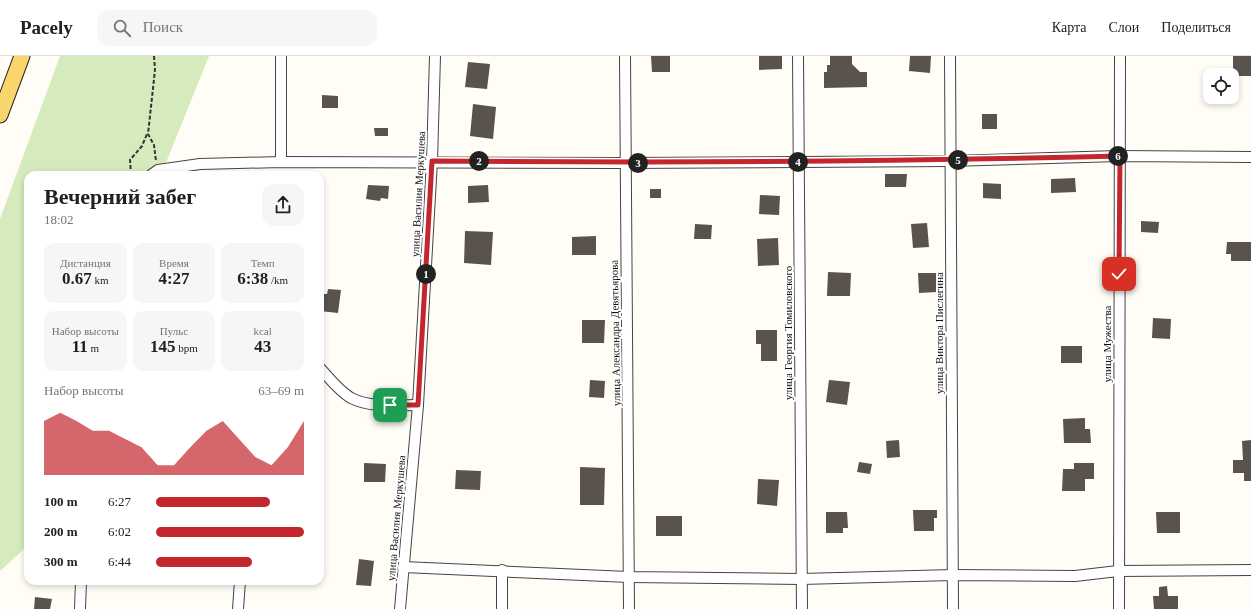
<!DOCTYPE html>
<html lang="ru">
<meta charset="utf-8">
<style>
body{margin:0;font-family:Georgia,serif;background:#f6f6f6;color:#202124;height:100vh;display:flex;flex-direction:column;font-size:15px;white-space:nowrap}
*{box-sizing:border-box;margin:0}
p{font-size:13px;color:#757577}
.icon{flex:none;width:22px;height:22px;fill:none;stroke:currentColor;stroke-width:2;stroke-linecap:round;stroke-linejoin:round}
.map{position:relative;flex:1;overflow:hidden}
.panel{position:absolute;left:24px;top:115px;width:300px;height:414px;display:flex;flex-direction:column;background:#fff;border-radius:12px;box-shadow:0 2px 6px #0003}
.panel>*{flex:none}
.buttons{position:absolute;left:1203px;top:12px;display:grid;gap:8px}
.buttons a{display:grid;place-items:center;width:36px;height:36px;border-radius:8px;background:#fff;box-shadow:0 2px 6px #0003;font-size:20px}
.pin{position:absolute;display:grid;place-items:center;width:34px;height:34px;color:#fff;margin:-17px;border-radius:8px;box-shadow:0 2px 6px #0006}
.km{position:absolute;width:20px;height:20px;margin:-10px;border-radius:50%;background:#222;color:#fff;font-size:11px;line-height:20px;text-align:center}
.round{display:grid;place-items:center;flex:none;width:42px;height:42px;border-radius:12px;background:#f6f6f6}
.summary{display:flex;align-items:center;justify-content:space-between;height:68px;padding:0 20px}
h1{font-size:22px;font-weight:600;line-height:30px}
.figures{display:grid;grid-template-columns:repeat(3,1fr);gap:6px;height:68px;padding:4px 20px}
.figures div{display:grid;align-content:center;border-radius:10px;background:#f6f6f6;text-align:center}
.figures b{font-size:17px;font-weight:600}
.figures small{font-size:11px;font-weight:400}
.figures p{font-size:11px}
.chart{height:112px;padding:8px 20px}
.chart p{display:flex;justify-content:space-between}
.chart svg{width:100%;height:72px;margin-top:4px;fill:#c4262e;opacity:.7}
ul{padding:0 20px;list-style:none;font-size:13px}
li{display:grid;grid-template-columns:64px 48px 1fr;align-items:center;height:30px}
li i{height:10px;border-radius:5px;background:#c4262e}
header{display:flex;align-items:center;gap:24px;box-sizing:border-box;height:56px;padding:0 20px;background:#fff;border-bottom:1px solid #e0e0e0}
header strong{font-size:19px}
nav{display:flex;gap:22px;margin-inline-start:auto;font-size:14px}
.search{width:280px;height:36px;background:#f6f6f6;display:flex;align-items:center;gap:10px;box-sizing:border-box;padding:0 14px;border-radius:12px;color:#757577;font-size:15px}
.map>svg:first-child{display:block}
</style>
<header>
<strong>Pacely</strong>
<div class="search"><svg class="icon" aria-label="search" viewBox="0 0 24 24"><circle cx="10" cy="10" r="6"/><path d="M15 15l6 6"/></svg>Поиск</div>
<nav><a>Карта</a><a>Слои</a><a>Поделиться</a></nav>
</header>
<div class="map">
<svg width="1251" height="553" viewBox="0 0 1251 553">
<rect width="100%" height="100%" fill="#fffdf5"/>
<path fill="#d5ebbd" d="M60 0H209L161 119H28V480L23 494 0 515V163Z"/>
<g fill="#5a524d">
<path d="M651 0H670V16H652Z"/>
<path d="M759 0H782V13L759 14Z"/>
<path d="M830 0H852V8L860 16H867V31L824 32V16H827V9H830Z"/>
<path d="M910 0H931L930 17 909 15Z"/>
<rect x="1233" y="0" width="18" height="20"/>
<path d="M468 6 490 8 487 33 465 31Z"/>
<path d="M322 39 338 40V52H322Z"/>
<path d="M473 48 496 51 493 83 470 80Z"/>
<rect x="982" y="58" width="15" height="15"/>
<path d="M374 72H388V80H375Z"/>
<path d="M885 118H907L906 131H885Z"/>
<path d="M1075 122 1076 136 1051 137V123Z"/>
<path d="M983 127 1001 128V143L983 142Z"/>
<path d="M368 129 389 130 388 143 381 142 380 145 366 143Z"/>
<path d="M488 129 489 146 468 147V130Z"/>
<rect x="650" y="133" width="11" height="9"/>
<path d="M760 139 780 140 779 159 759 158Z"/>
<path d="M1141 165 1159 166 1158 177 1141 176Z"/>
<path d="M927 167 929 191 913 192 911 168Z"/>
<path d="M695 168 712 169 711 183H694Z"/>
<path d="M465 175 493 176 491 209 464 207Z"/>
<path d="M596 180V199H572V181Z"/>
<path d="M778 182 779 209 758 210 757 183Z"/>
<path d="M1227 186H1251V205H1231V198H1226Z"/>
<path d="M828 216 851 217 850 240H827Z"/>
<path d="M918 217H937V236L919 237Z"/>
<path d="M328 233 341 234 338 257 320 255V238H327Z"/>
<path d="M1153 262 1171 263 1170 283 1152 282Z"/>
<path d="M582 264H605L604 287H582Z"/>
<path d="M756 274H777V305H761V288H756Z"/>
<rect x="1061" y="290" width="21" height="17"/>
<path d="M590 324 605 325 604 342 589 341Z"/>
<path d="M829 324 850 326 847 349 826 346Z"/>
<path d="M1085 362V373H1090L1091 387H1064L1063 363Z"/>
<path d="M899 384 900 401 887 402 886 385Z"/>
<path d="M1251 384V425H1244V417H1233V404H1243L1242 385Z"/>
<path d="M859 406 872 408 870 418 857 416Z"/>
<path d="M364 407 386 408 385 426H364Z"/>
<path d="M1074 407H1094V423H1085V435H1062L1063 413H1074Z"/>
<path d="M580 411 605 412 604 449H580Z"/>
<path d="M456 414 481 415 480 434 455 433Z"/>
<path d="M758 423 779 424 777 450 757 448Z"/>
<path d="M913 454H937V462H934V475H914Z"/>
<path d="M826 456H847L848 472H843V477H826Z"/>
<path d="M1156 456H1180V477H1157Z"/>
<rect x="656" y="460" width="26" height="20"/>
<path d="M359 503 374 505 371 530 356 529Z"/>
<path d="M1167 530 1168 540H1178V553H1154L1153 540H1159V531Z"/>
<path d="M35 541 52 543 50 553H34Z"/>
</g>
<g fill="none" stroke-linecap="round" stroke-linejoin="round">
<g stroke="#444" stroke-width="12">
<g id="minor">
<path d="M625 0 629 553"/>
<path d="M798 0 802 553"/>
<path d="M950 0 953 553"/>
<path d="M281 106V0"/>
<path d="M151 119 158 114 200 108 281 106 625 107 950 105 1119 100 1251 101"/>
<path d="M320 312C330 323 339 335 351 342 370 352 398 349 418 349"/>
<path d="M403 511 629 521 801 523 953 519 1075 520 1118 515 1251 514"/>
<path d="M502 514V553"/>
<path d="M80 553 81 525"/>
<path d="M238 553 240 525"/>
<path d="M400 553 418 349 432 105 435 0"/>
<path d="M1119 553 1120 0"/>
</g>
</g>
<g stroke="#222" stroke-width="17">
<path id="primary" d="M0 59 22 0"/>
</g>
<g stroke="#333" stroke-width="2" stroke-dasharray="4 2" stroke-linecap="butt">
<path d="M154 0 155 14 148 78 154 89 156 105"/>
<path d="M131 119 130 104 142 90 147 78"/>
</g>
<use href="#minor" stroke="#fff" stroke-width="10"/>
<use href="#primary" stroke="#f9d66b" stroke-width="15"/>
</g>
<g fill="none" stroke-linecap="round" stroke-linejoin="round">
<g stroke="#fff" stroke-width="8">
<path id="route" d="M390 349H418L432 105C661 107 890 106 1120 100L1119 218"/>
</g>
<use href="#route" stroke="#c4262e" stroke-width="5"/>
</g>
<g text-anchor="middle" stroke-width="4" stroke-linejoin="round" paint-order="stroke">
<g font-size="11" fill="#111" stroke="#fff">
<text transform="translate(418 138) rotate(-87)" y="4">улица Василия Меркушева</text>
<text transform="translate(615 277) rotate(-91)" y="4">улица Александра Девятьярова</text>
<text transform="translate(788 277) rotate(-90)" y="4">улица Георгия Томиловского</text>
<text transform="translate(939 277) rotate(-90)" y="4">улица Виктора Пислегина</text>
<text transform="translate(1107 288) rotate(-90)" y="4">улица Мужества</text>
<text transform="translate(396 462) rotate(-85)" y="4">улица Василия Меркушева</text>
</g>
</g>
</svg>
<div class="buttons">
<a><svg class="icon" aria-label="locate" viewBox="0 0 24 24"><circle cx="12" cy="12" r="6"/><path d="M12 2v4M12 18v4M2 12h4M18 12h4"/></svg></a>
</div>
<div class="pin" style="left:390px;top:349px;background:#1e9e55"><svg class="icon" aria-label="arrive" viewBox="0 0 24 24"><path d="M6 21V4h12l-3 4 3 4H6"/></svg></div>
<div class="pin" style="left:1119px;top:218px;background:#d93025"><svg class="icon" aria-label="check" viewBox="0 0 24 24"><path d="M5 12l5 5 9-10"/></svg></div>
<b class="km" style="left:426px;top:218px">1</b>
<b class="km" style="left:479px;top:105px">2</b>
<b class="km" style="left:638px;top:107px">3</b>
<b class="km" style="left:798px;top:106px">4</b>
<b class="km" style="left:958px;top:104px">5</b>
<b class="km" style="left:1118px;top:100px">6</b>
<section class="panel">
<div class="summary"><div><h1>Вечерний забег</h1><p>18:02</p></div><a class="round"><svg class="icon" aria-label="share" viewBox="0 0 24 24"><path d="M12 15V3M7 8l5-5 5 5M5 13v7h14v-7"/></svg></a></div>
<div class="figures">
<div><p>Дистанция</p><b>0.67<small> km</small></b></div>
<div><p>Время</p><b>4:27</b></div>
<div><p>Темп</p><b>6:38<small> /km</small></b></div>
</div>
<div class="figures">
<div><p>Набор высоты</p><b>11<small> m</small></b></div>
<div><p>Пульс</p><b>145<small> bpm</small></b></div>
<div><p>kcal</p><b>43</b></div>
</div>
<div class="chart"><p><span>Набор высоты</span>63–69 m</p>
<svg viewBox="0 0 160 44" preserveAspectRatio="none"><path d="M0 44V11L10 6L20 11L30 17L40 17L50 22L60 27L70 38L80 38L90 27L100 17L110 11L120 22L130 33L140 38L150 27L160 11V44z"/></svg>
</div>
<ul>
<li><b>100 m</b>6:27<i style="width:77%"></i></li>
<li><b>200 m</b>6:02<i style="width:100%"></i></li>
<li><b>300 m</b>6:44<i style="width:65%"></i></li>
</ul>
</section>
</div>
